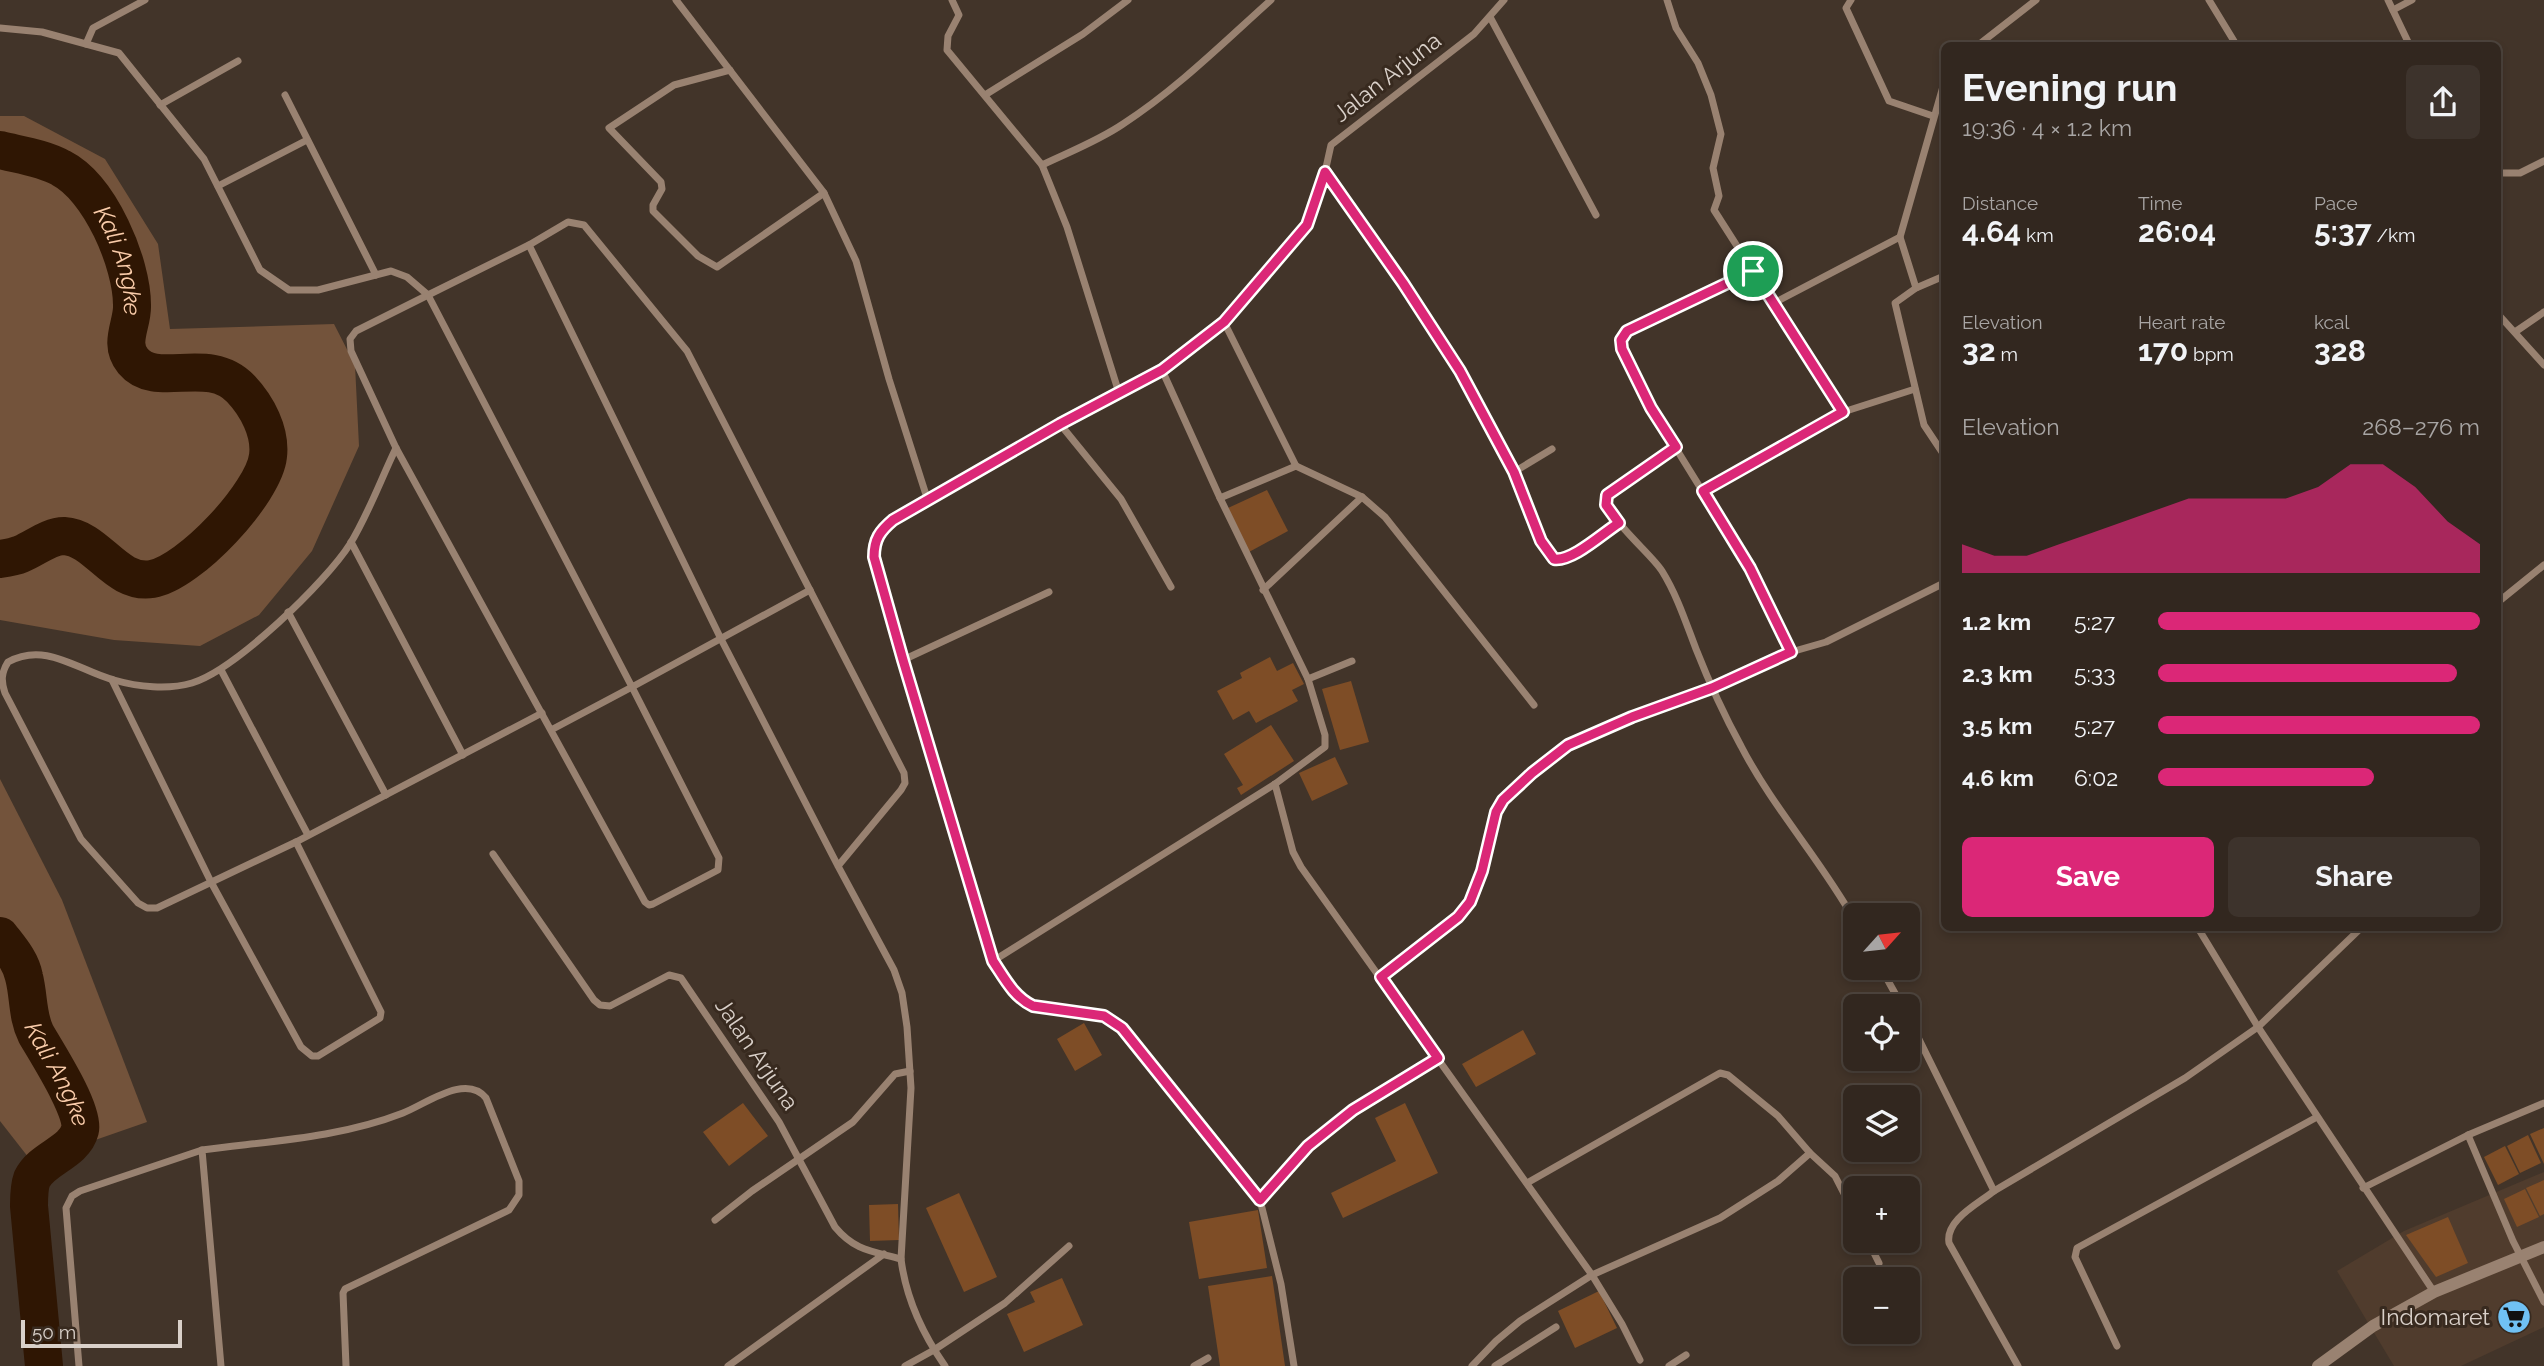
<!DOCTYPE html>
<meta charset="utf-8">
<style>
body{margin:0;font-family:Raleway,sans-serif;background:#3d332c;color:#f1f3f6;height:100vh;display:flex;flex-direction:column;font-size:26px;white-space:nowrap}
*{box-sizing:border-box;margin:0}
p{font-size:23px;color:#a8a5a4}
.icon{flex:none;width:38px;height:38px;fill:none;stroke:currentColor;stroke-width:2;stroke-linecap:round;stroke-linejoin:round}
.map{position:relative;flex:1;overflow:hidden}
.side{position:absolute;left:1941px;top:42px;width:560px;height:889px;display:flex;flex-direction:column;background:#32271f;border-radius:10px;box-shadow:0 4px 10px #0003,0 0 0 2px #4d443d}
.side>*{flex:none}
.needle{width:46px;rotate:63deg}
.controls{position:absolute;left:1843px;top:903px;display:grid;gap:14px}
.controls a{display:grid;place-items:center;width:77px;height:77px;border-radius:10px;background:#32271f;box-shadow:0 4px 10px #0003,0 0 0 2px #4d443d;font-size:35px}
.scale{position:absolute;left:21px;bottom:18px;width:161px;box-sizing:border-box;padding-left:7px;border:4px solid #d9d0c9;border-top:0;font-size:19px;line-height:24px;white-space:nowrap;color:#d9d0c9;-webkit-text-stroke:5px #382a1f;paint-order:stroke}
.pin{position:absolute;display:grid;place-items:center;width:60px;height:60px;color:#fff;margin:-30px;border:4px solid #fff;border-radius:50%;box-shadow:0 2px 7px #0007}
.round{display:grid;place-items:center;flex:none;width:74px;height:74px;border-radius:10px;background:#3d332c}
.overview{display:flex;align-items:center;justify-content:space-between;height:119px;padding:0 21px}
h1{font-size:38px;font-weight:700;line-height:52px}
.metrics{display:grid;grid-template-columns:repeat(3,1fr);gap:10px;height:119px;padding:7px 21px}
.metrics div{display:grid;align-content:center}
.metrics b{font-size:30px;font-weight:700}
.metrics small{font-size:19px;font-weight:400}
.metrics p{font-size:19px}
.chart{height:196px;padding:14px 21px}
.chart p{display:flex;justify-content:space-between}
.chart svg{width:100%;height:126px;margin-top:7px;fill:#db2777;opacity:.7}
.cta{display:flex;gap:14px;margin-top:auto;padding:14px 21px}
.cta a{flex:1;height:80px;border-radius:10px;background:#db2777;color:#fff;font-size:28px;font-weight:700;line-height:80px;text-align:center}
.cta a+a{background:#3d332c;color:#f1f3f6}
ul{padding:0 21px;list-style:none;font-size:23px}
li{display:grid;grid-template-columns:112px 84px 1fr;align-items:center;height:52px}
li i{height:18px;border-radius:9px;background:#db2777}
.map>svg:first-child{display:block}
</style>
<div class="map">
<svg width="2544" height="1366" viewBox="0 0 2544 1366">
<rect width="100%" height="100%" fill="#423429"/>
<path fill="#503c2d" d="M2544 1172V1327L2461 1366H2394L2337 1271 2404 1231Z"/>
<g fill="#73533b">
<path d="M0 116H24L105 159 158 244 170 329 334 324 355 365 359 446 312 551 259 615 200 646 114 640 0 620Z"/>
<path d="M0 779 62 900 147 1122 32 1162 0 1121Z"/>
</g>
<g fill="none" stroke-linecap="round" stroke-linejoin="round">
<g stroke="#2f1603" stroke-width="38">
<path id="s1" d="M0 150C20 155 43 158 61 168 100 188 132 263 132 305 133 324 118 343 133 361 157 390 208 354 241 389 257 406 271 432 268 456 264 493 189 573 152 579 115 585 98 538 64 536 49 536 34 549 21 554 14 557 7 558 0 559"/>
<path id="s2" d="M0 936C10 949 21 961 24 977 29 996 27 1016 36 1034 47 1053 85 1112 80 1130 74 1153 42 1158 32 1179 29 1187 29 1197 29 1206L44 1366"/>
</g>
</g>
<g fill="#7e4d26">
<path d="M1267 490 1288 531 1249 552 1228 508Z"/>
<path d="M1270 657 1277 671 1293 663 1304 684 1292 690 1298 701 1256 723 1249 711 1233 720 1217 691 1242 678 1240 673Z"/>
<path d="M1351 681 1369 742 1340 750 1322 689Z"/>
<path d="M1271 725 1294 761 1241 795 1237 788 1243 785 1224 754Z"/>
<path d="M1335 757 1348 784 1312 801 1299 773Z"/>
<path d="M1084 1023 1102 1055 1075 1071 1057 1039Z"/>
<path d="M1523 1030 1536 1054 1476 1087 1462 1064Z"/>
<path d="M743 1103 768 1136 729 1166 703 1132Z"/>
<path d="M1405 1103 1438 1173 1343 1218 1331 1193 1396 1161 1375 1118Z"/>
<path d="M2544 1128V1164L2530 1134Z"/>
<path d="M2528 1135 2541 1163 2520 1173 2507 1146Z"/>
<path d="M2505 1146 2519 1174 2498 1185 2484 1157Z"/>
<path d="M2544 1180V1214L2540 1216 2526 1188Z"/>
<path d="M2525 1189 2539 1217 2517 1227 2504 1199Z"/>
<path d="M959 1193 997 1277 964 1292 926 1208Z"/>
<path d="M898 1204 899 1240 870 1241 869 1205Z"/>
<path d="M1258 1210 1267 1268 1199 1279 1189 1222Z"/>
<path d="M2448 1217 2468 1263 2436 1277 2406 1235Z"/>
<path d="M1272 1276 1285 1366H1220L1208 1286Z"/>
<path d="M1062 1278 1083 1325 1024 1352 1007 1314 1035 1302 1030 1292Z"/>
<path d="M1599 1291 1617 1328 1575 1348 1558 1311Z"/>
</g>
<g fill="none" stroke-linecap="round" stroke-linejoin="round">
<g stroke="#998271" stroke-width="7">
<path d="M676 0 824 193 856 261 889 379 928 501"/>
<path d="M952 0 959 15 948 36 947 50 1042 165 1067 227 1119 393"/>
<path d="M1667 0 1676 28 1698 63 1711 95 1721 134 1713 168 1719 196 1714 210 1843 412"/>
<path d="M1851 0 1846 8 1889 101 1933 116"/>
<path d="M2209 0 2237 46"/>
<path d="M2388 0 2410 46"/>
<path d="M2393 10 2412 0"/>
<path d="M1490 17 1596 215"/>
<path d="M0 28 42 32 119 53 204 159 260 270 289 290H318L391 271 407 277 428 295 356 331 350 339 351 351 396 448 645 902 649 905 653 904 718 870 719 858 632 687 551 730"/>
<path d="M86 44 93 28 145 0"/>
<path d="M1977 46 2036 0"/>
<path d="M730 70 674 85 609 128 661 182 662 189 653 205V211L698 256 717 267 824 193"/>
<path d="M285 95 376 275"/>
<path d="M985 95 1083 34 1128 0"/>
<path d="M160 105 238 61"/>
<path d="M1042 165C1069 152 1098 141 1123 124 1177 89 1224 42 1271 0"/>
<path d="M1325 172 1403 283 1459 371 1514 472 1541 541 1554 559C1572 562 1603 533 1619 523"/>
<path d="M2497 173H2520L2544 161"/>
<path d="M218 186 307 140"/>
<path d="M529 245 428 295 632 687 810 590"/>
<path d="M1753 271 1627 331 1621 340 1622 349 1651 408 1750 568 1791 652"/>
<path d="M1944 276 1916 288 1895 303 1924 425 1944 455"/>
<path d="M1916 288 1900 237 1944 83"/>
<path d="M1774 303 1900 237"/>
<path d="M2497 313 2544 365"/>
<path d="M2515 332 2544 312"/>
<path d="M1060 424 1121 499 1171 587"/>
<path d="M1676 447 1607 495C1602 515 1651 553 1662 571 1677 595 1686 623 1696 649 1709 682 1724 715 1741 746 1773 808 1821 860 1855 921"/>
<path d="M396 448C381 479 368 515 350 544 326 582 235 670 192 683 168 690 138 687 114 680 79 671 46 641 8 662 1 673 1 681 5 693L81 839 138 903 147 908H157L296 842 542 713"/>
<path d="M1296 466 1362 497 1385 517 1534 705"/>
<path d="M1514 472 1552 449"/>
<path d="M1703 491 1843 412 1915 389"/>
<path d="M1220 498 1296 466 1224 322"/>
<path d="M351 542 463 755"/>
<path d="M1263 590 1362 497"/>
<path d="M2497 603 2544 565"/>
<path d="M288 612 386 795"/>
<path d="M903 660 1049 592"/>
<path d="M221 670 308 835"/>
<path d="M1308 679 1352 661"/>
<path d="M112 680 211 882 301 1047 312 1056H318L380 1018 381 1012 296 842"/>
<path d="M1275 784 1293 852 1301 867 1592 1275 1622 1324 1640 1360"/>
<path d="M493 854 594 1000 600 1005 610 1006 669 975 681 978 779 1122 835 1227C855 1251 872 1251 901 1259"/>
<path d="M838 866 901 790 905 783 904 773 687 351 584 225 568 222 529 245 721 639 838 866 894 970 902 993 907 1027 911 1088 901 1259C906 1299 922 1333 945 1366"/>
<path d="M2198 928 2258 1027 2434 1292"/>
<path d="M2074 929 2077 928"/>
<path d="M993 961 1275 784 1325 747V735L1308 679 1220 498 1162 370"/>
<path d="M1881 968 1902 1006"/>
<path d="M1381 977 1458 917 1470 902 1476 887 1491 830 1503 800 1532 773 1568 745 1632 717 1712 688 1791 652 1826 642 1944 583"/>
<path d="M1908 1017 1994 1191C1978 1204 1945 1220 1949 1243L2018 1366"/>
<path d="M2468 1135 2513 1241 2544 1302"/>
<path d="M1527 1183 1720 1073 1728 1075 1778 1116 1810 1153 1835 1176 1855 1215"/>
<path d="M2363 1188 2468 1135 2544 1103"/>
<path d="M1994 1191 2185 1078 2258 1027 2361 928"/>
<path d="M1260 1200 1309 1146 1353 1110 1438 1057"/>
<path d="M715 1220 752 1191 853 1122 895 1074 910 1071"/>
<path d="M1868 1241 1879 1263"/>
<path d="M2117 1346 2075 1257 2077 1248 2317 1117"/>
<path d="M79 1366 66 1208 72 1196 80 1191 202 1150"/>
<path d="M221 1366 202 1150C270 1141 339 1138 403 1113 426 1104 466 1073 486 1098L519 1181V1195L509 1210 345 1289 343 1293 346 1366"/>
<path d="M728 1366 884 1254"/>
<path d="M905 1366 934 1350 1005 1303 1069 1246"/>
<path d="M1194 1366 1208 1358"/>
<path d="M1294 1366 1281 1284 1260 1200 1122 1028 1104 1015 1033 1006C1014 997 1005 979 993 961L874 557C874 539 880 531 893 520L1060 424 1162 370 1224 322 1307 225 1325 172 1331 145 1474 34 1504 0"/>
<path d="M1472 1366 1496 1341 1520 1321 1592 1275 1720 1218 1778 1181 1810 1153"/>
<path d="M1495 1366 1556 1327"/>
<path d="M1669 1366 1686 1355"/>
</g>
<path stroke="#998271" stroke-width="12" d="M2318 1366 2373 1326 2434 1292 2544 1247"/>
</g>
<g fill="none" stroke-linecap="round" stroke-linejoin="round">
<g stroke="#fff" stroke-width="14">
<path id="route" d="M1325 172 1403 283 1460 371 1514 472 1541 541 1554 559C1572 562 1603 533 1619 523L1606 505 1607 495 1676 447 1651 408 1622 349 1621 340 1627 331 1753 271 1843 412 1703 491 1750 568 1791 652 1712 688 1632 717 1568 745 1532 773 1503 800 1496 812 1482 871 1470 902 1458 917 1381 977 1438 1058 1353 1110 1308 1146 1260 1200 1122 1028 1104 1016 1033 1006C1014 997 1005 979 993 961L903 660 874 557C874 539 880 531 893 520L1060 424 1162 370 1224 322 1307 225Z"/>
</g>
<use href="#route" stroke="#db2777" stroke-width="9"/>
</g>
<defs>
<g id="supermarket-disc" transform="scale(1.75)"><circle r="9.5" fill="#70c1f4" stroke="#382a1f"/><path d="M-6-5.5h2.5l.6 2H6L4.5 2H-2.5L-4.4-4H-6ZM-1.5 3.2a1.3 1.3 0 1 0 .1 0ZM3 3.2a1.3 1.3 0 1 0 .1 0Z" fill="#111"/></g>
</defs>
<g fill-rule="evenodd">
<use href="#supermarket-disc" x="2514" y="1317"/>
</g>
<g text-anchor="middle" stroke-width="6" stroke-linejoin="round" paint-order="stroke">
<g font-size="23" fill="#d9d0c9" stroke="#382a1f">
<text transform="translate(1387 77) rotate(-38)" y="8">Jalan Arjuna</text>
<text transform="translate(757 1054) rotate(56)" y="8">Jalan Arjuna</text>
</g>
<g font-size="23" fill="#d9d0c9" stroke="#382a1f" text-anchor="end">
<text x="2490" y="1325">Indomaret</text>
</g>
<g font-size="24" font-style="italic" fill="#faccaa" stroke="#382a1f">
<text dy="8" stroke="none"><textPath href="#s1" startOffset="177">Kali Angke</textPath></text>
<text dy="8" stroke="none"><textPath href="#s2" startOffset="152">Kali Angke</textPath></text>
</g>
</g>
</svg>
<div class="controls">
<a><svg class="needle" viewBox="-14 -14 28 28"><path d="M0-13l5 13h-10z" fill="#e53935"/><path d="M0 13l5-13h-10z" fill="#a8a5a4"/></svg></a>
<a><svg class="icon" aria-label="locate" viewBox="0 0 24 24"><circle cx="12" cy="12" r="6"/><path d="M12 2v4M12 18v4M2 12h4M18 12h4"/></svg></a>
<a><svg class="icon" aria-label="layers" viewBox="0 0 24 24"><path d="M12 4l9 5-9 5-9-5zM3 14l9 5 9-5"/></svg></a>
<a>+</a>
<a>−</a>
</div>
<div class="scale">50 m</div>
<div class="pin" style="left:1753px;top:271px;background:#1e9e55"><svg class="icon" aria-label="arrive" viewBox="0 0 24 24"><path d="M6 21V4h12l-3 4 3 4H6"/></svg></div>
<section class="side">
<div class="overview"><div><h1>Evening run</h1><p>19:36 · 4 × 1.2 km</p></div><a class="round"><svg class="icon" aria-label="share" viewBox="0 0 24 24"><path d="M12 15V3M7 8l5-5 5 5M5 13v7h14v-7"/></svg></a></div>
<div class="metrics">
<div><p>Distance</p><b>4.64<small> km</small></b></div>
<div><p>Time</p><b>26:04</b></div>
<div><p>Pace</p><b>5:37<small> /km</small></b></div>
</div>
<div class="metrics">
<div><p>Elevation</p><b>32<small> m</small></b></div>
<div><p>Heart rate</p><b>170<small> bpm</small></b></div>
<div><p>kcal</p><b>328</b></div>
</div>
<div class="chart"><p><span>Elevation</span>268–276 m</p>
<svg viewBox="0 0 160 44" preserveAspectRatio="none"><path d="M0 44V34L10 38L20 38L30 34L40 30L50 26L60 22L70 18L80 18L90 18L100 18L110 14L120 6L130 6L140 14L150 26L160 34V44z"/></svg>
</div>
<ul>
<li><b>1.2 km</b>5:27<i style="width:100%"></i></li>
<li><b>2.3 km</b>5:33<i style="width:93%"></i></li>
<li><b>3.5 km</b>5:27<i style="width:100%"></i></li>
<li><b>4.6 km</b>6:02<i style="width:67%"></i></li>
</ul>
<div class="cta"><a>Save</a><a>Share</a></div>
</section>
</div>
